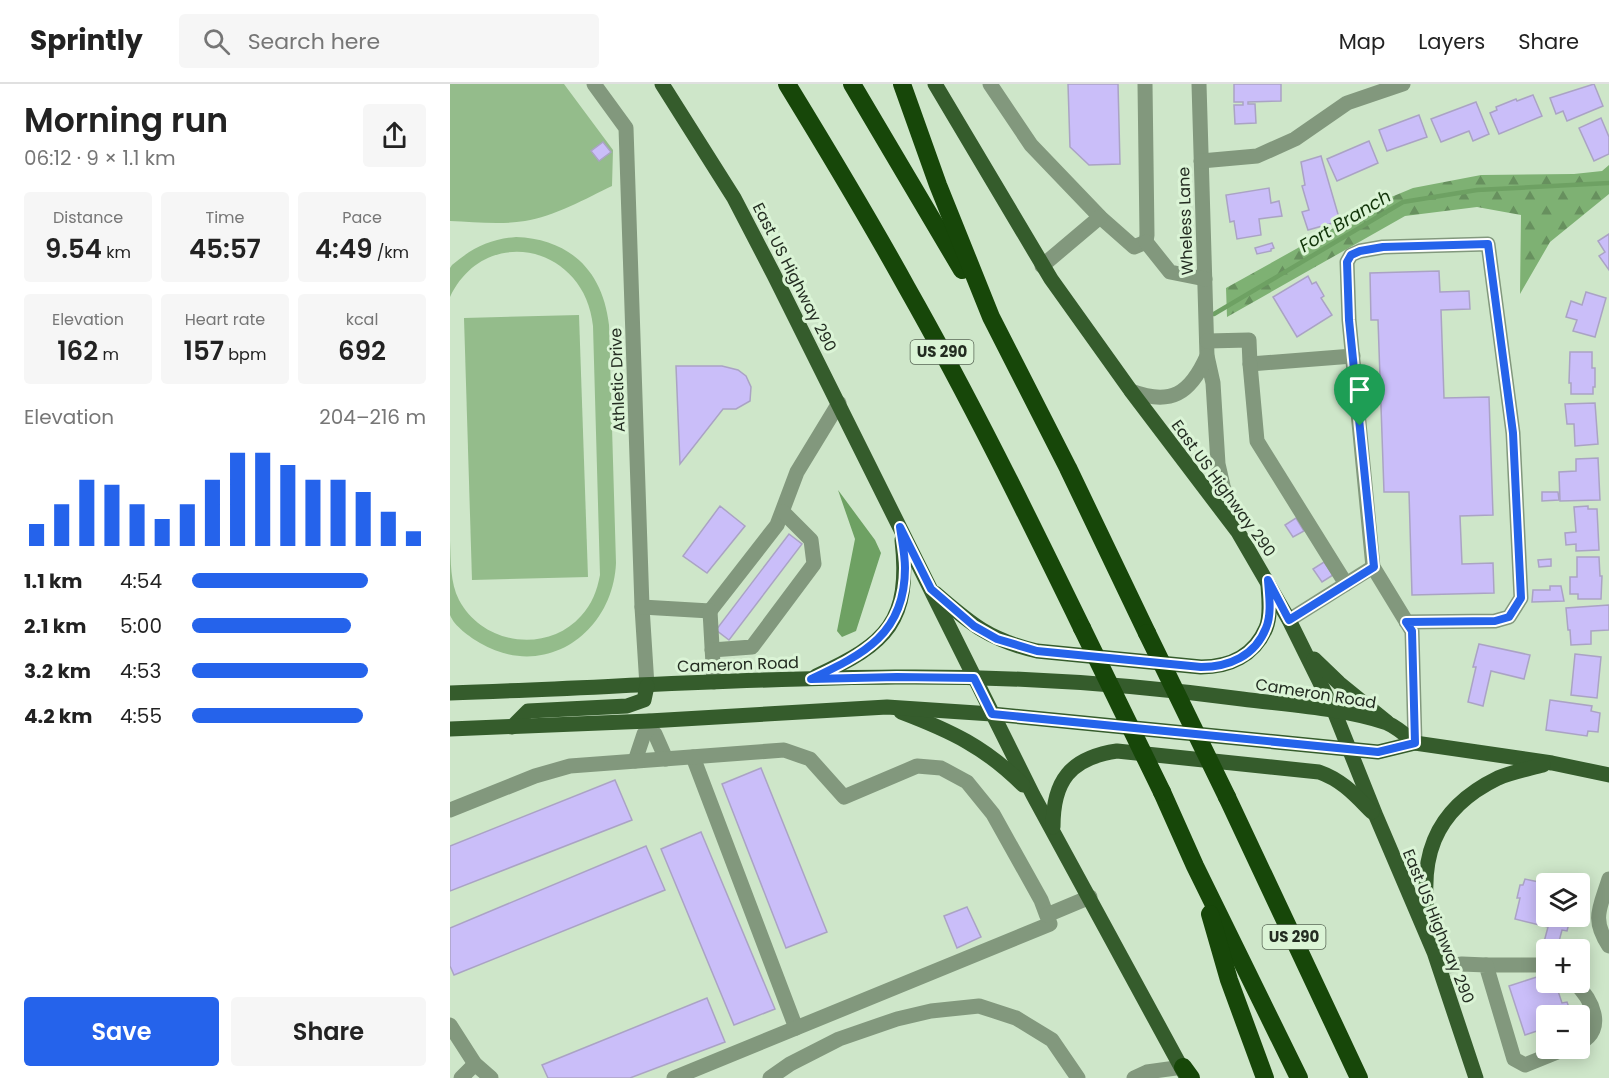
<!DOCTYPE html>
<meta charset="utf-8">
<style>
body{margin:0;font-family:Poppins,sans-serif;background:#f6f6f6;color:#222;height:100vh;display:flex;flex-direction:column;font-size:22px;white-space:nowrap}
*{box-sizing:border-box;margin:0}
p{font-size:20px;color:#767676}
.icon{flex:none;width:33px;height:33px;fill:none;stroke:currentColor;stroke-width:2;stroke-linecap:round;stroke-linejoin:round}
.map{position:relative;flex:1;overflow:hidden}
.sheet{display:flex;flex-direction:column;background:#fff;width:450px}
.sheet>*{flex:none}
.tools{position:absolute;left:1086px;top:789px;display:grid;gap:12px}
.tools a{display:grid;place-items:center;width:54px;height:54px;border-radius:6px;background:#fff;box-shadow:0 3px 15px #0003;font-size:30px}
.pin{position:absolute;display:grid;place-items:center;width:51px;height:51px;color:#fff;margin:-62px -26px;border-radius:50% 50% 50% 0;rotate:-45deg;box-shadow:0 0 6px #0007}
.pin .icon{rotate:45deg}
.round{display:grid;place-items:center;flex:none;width:63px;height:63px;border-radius:6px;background:#f6f6f6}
.summary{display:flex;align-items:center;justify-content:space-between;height:102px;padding:0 24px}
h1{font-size:33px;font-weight:600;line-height:45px}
.figures{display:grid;grid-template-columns:repeat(3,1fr);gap:9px;height:102px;padding:6px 24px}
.figures div{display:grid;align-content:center;border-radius:6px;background:#f6f6f6;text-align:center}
.figures b{font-size:26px;font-weight:600}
.figures small{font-size:16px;font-weight:400}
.figures p{font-size:16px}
.chart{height:168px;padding:12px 24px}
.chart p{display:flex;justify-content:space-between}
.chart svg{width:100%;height:108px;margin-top:6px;stroke:#2563eb;stroke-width:6}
.cta{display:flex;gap:12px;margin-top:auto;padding:12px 24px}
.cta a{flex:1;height:69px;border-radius:6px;background:#2563eb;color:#fff;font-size:24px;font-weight:600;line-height:69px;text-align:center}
.cta a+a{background:#f6f6f6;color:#222}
ul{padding:0 24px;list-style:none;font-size:20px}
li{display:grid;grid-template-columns:96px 72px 1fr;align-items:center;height:45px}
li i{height:15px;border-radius:8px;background:#2563eb}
header{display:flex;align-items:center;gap:36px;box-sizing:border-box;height:84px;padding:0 30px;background:#fff;border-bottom:2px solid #e0e0e0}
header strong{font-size:28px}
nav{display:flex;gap:33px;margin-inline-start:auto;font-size:21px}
.search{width:420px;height:54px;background:#f6f6f6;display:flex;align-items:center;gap:15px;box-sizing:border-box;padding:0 21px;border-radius:6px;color:#767676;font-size:22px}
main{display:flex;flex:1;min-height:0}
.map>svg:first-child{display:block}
</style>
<header>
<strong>Sprintly</strong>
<div class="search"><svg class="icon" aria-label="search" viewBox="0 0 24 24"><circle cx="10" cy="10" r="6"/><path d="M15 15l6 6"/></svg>Search here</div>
<nav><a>Map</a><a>Layers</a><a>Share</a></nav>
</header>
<main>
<section class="sheet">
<div class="summary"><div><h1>Morning run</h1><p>06:12 · 9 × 1.1 km</p></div><a class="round"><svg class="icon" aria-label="share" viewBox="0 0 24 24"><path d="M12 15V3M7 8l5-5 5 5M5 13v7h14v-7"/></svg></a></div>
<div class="figures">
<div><p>Distance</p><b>9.54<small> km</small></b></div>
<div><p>Time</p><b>45:57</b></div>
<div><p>Pace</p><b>4:49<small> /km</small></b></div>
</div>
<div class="figures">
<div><p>Elevation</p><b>162<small> m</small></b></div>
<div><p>Heart rate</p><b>157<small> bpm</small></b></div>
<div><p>kcal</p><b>692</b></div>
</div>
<div class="chart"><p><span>Elevation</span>204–216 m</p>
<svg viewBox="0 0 160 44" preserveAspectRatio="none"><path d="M5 44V35M15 44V27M25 44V17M35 44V19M45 44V27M55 44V33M65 44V27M75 44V17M85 44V6M95 44V6M105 44V11M115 44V17M125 44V17M135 44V22M145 44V30M155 44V38"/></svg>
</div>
<ul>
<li><b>1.1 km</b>4:54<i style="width:75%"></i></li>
<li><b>2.1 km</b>5:00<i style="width:68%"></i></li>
<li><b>3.2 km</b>4:53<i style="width:75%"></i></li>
<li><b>4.2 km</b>4:55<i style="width:73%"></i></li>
</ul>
<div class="cta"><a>Save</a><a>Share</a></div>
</section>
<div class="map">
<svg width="1159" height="994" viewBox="0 0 1159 994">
<defs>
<pattern id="forest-firs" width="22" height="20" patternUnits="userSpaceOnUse" patternTransform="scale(1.5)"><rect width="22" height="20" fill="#7eb173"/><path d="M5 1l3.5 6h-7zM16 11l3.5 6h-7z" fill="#67905e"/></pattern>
</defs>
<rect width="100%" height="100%" fill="#cee6c9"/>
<path fill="url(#forest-firs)" d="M1159 81V110L1100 158 1070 210 1071 131 1027 123 955 132 777 233 776 204 934 116 963 104 1031 91 1124 90 1152 87Z"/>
<g fill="#94bc8b">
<path d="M0 0H114L163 66 162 102C137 114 103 133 75 137 51 141 24 138 0 137Z"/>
<path d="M66 153C120 155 153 187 159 241L166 479C163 549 95 597 30 559 20 553 4 542 0 531 0 520 0 472 0 457 1 478 0 498 9 516 33 561 97 570 131 532 142 520 147 507 150 491L143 242C135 161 35 139 0 213V184L2 181C22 164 40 155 66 153Z"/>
<path d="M129 231 138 493 22 496 14 234Z"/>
</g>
<path fill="#6ea163" d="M388 406 425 456 431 469 406 547 392 553 387 547 405 455Z"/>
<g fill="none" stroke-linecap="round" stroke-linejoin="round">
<path stroke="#6ea163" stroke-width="4.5" d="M764 230 953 118 1027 106 1159 99"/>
</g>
<g fill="#cabef9" stroke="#aaa3c4" stroke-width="1.5">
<path d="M618 0H668L670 80 639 81 620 63Z"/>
<path d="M784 0H831V17L798 18V20H805L806 39 785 40 784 21H793V18H784Z"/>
<path d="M1144 0 1153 22 1117 37 1113 27 1106 30 1100 14Z"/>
<path d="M1083 11 1092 32 1049 50 1040 29 1047 26 1046 23 1066 15 1067 17Z"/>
<path d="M1026 18 1039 50 1023 57 1019 47 991 58 981 35Z"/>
<path d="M969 31 977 53 937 67 929 46Z"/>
<path d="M1151 34 1159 53V70L1144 77 1129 44Z"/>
<path d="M919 57 928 79 887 97 877 75Z"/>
<path d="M153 58 161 68 149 77 141 67Z"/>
<path d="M871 72 890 137 858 146 852 128 859 126 852 102 855 101 851 78Z"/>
<path d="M819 104 821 119 829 117 832 132 809 135 811 151 787 155 784 137 780 138 776 111Z"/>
<path d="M1159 150V186L1149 172 1155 168 1148 157Z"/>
<path d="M822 159 824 164 821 165V167L807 170 805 164Z"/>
<path d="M989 187 990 208 1019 207 1020 225 991 226 994 314 1039 313 1043 431 1010 432 1012 480 1043 479 1044 509 962 511 959 408H934L928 236H921L920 189Z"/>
<path d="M858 192 862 200 866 198 874 212 871 214 882 231 847 253 823 213Z"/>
<path d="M1136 208 1156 214 1145 253 1123 247 1127 236 1116 233 1121 217 1132 221Z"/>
<path d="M1120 268H1142V284H1145V303H1143V310H1121V299H1119Z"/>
<path d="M226 282H272L288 286 296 292 301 303 300 317 286 325H273L230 380Z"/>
<path d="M1145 319 1148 360 1125 362 1124 340H1117L1115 320Z"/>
<path d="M1148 374 1150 416 1110 417 1109 388 1126 387V375Z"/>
<path d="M1092 408H1108L1109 416 1092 417Z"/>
<path d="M270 422 295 442 257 489 233 472Z"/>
<path d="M1138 422V425H1147L1149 466 1126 467V460L1116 461 1115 449 1126 448 1124 423Z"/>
<path d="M846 434 854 447 843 453 835 441Z"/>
<path d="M339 450 352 460 279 556 266 546Z"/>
<path d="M1127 473H1149L1150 492H1152L1151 515H1128V510H1120V493H1127Z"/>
<path d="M1101 475V482L1089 483 1088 476Z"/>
<path d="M874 478 883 491 872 498 863 485Z"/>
<path d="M1100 502H1111L1114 517 1082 518 1083 506H1100Z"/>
<path d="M1159 521V546L1141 547V560L1121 561 1120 546H1118L1116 524Z"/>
<path d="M1029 560 1080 571 1074 595 1041 587 1033 622 1018 618 1026 583H1023Z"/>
<path d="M1125 570 1151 573 1147 614 1121 611Z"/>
<path d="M1100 616 1142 622 1141 627 1150 629 1148 648 1138 647 1137 652 1096 646Z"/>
<path d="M311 684 377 848 336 864 272 700Z"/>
<path d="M165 696 182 736 0 807V762Z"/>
<path d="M251 748 325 925 284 941 211 765Z"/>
<path d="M196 762 215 806 4 891 0 882V844Z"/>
<path d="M1090 793 1116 800H1096V832H1121L1117 847 1112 846 1108 861 1094 858 1098 843 1065 835 1070 814H1067L1070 801H1073L1075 795 1089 798Z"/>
<path d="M517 823 531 853 507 864 494 832Z"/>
<path d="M1096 890V898H1105L1112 919 1117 918 1121 929 1115 932H1096V944L1075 951 1059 902Z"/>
<path d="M257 914 275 958 180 994H98L92 981Z"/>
</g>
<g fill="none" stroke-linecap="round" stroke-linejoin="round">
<g stroke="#82987d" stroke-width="15">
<path d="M144 0 176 44 192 523 197 602"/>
<path d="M540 0 581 61 650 133 684 163 696 158 697 151 695 0"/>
<path d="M749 0 757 272 763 299 768 380 773 402 787 445"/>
<path d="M751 77 807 72 845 55 897 19 953 0"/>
<path d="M696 158 720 188 755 195"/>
<path d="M592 182 650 133"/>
<path d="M757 257 799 256 800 280 903 272"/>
<path d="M800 280 807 357 896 500 839 536"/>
<path d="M681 307C721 322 740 310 757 272"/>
<path d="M896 500 923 483"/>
<path d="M192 523 260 527 327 441 347 388 389 319"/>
<path d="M260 527 264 598"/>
<path d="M956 538 1045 537 1059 533 1071 514 1063 349 1038 160 933 163 910 167 901 171 897 178 899 236 923 483 962 547 965 659"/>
<path d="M262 566 302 563 364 480 361 456 333 428"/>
<path d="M199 645 205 650 216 675"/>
<path d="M243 673 346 944"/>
<path d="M185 677 194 650 199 645V637"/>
<path d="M0 726 85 692 120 682 334 666 360 675 394 713 467 682 491 684 517 698 543 730 591 816 600 840 224 994"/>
<path d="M1159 795C1150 824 1141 835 1159 862"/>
<path d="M597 831 640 813"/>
<path d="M1036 881H1096"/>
<path d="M990 883 1012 880 1036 881 1064 975 1075 981 1117 964"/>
<path d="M1124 898C1142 915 1157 945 1130 959"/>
<path d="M0 941 25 980 41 994"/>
<path d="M11 994 25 980"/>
<path d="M320 994 340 980 389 955 447 935 481 927 529 922 566 934 602 956 628 994"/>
<path d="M684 994 697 988 733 983"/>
</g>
<g stroke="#355c2c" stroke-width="15">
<path d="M212 0 284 114 324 191 583 711 737 994"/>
<path d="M485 0 601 195 681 307 788 448 839 536 884 627 926 732 984 868 1026 994"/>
<path d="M485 509C521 540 539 556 587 567L751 583C779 583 804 572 816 544 821 532 819 515 818 502"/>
<path d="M864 575 889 599 937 638"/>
<path d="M366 592C437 560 461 537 452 456"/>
<path d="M0 609C148 604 297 594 445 593 561 592 678 600 792 615 838 621 893 624 937 639 947 643 957 652 965 659"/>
<path d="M451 628C501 647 535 663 573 701"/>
<path d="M62 643 78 627 177 622 194 616 197 602"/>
<path d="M0 645 199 637 437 623 542 630 928 668 965 659 1102 679 1159 691"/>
<path d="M603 743C603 697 620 674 667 667L869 688C892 696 905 711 922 728"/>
<path d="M980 845C967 777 982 726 1048 694 1062 688 1078 685 1093 681"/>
</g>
<g stroke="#174709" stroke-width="18">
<path d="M337 0C378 67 419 135 457 204 520 315 576 429 632 544"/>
<path d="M402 0 512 186"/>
<path d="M452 0 488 101 541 233 618 384 697 549"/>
<path d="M712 708 745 782 849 994"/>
<path d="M777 713 909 994"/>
<path d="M760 830 779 896 815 994"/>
<path d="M733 983 741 994"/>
</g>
<g stroke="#174709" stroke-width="18">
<path d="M632 544 712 708"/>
<path d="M697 549 777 713"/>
</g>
</g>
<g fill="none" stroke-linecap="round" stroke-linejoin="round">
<g stroke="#fff" stroke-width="12">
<path id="route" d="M1038 160 1063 349 1071 514 1059 533 1045 537 956 538 962 547 965 659 928 668 542 630 524 594 447 593 361 595C414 570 455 550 455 484 455 471 452 457 450 443L481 505 524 542 547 555 587 567 751 583C779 583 805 572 816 544 822 530 819 511 818 496L839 536 924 483 899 236 897 178 901 171 910 167 933 163Z"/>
</g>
<use href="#route" stroke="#2563eb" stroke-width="8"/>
</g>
<g text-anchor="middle" stroke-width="6" stroke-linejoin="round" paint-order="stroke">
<g fill="#dbf4d6" stroke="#5a6857" stroke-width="1.5">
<rect x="460.5" y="256" width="63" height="24" rx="4.5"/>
<rect x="812.5" y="841" width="63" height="24" rx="4.5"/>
</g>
<g font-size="15" font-weight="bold" fill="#232c21">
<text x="492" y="273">US 290</text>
<text x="844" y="858">US 290</text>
</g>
<g font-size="16" fill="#232c21" stroke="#dbf4d6">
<text transform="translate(735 137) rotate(-92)" y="6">Wheless Lane</text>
<text transform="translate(345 193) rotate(63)" y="6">East US Highway 290</text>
<text transform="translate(167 296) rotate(-92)" y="6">Athletic Drive</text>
<text transform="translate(774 404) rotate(54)" y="6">East US Highway 290</text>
<text transform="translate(288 580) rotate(-2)" y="6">Cameron Road</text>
<text transform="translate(866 609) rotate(9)" y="6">Cameron Road</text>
<text transform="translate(989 842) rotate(68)" y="6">East US Highway 290</text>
</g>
<g font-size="18" font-style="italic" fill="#113409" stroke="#dbf4d6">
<text transform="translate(895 137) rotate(-31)" y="6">Fort Branch</text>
</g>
</g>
</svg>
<div class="tools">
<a><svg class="icon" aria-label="layers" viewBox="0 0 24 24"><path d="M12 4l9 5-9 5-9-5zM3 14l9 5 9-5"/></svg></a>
<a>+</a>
<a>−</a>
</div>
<div class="pin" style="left:910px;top:342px;background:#1e9e55"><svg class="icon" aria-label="arrive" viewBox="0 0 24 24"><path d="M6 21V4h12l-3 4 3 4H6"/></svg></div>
</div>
</main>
